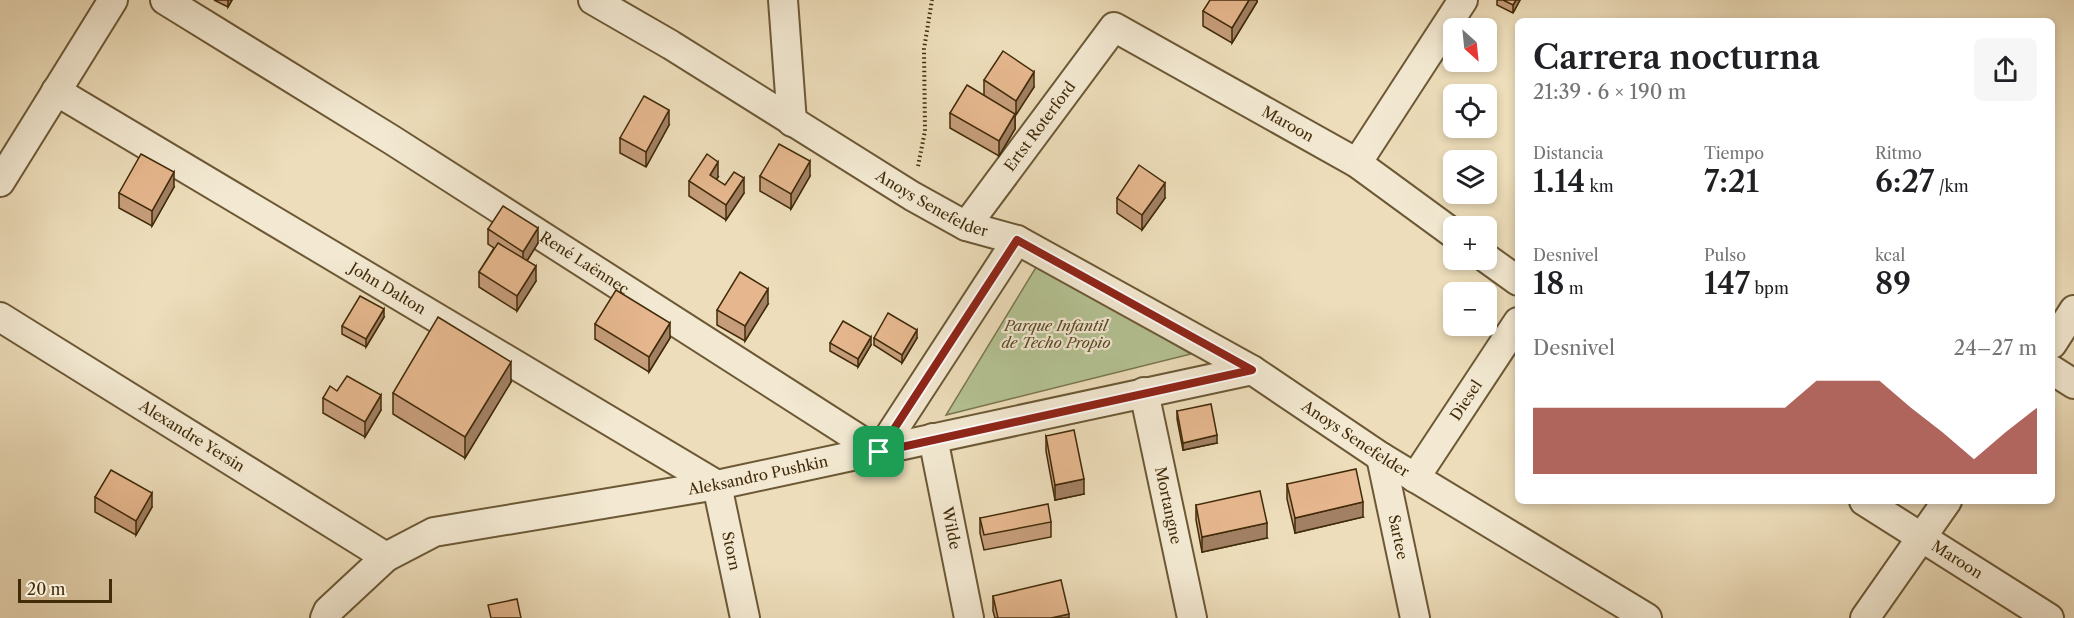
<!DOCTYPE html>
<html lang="es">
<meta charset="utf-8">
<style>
body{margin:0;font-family:"Libre Caslon Text",serif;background:#f6f6f6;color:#202124;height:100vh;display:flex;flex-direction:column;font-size:22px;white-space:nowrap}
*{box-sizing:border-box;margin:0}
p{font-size:20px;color:#757577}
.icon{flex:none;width:33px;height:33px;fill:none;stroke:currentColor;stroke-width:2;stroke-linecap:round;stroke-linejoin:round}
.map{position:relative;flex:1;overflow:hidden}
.panel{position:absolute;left:1515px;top:18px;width:540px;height:486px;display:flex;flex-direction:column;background:#fff;border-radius:9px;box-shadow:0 3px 9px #0003}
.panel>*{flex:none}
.needle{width:39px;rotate:153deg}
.buttons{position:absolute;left:1443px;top:18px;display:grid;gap:12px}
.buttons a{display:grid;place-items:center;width:54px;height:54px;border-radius:9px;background:#fff;box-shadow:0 3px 9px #0003;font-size:30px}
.scale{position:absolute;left:18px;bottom:15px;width:94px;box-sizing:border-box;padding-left:6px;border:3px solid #412b09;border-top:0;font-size:16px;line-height:21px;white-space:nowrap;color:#412b09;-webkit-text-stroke:4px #f3e9d2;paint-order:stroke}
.pin{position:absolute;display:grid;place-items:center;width:51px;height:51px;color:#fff;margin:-26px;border-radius:12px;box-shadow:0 3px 9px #0006}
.round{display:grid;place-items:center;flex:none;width:63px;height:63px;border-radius:9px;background:#f6f6f6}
.summary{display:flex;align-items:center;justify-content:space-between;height:102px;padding:0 18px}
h1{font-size:33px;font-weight:600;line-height:45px}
.stats{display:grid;grid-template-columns:repeat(3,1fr);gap:9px;height:102px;padding:6px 18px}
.stats div{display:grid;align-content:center}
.stats b{font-size:30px;font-weight:600}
.stats small{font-size:16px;font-weight:400}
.stats p{font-size:16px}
.chart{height:168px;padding:12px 18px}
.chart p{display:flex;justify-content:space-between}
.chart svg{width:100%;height:108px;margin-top:6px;fill:#8f2418;opacity:.7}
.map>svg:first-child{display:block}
</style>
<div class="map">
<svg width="2074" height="618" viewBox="0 0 2074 618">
<rect width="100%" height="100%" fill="#edddba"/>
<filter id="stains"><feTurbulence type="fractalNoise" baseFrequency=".00333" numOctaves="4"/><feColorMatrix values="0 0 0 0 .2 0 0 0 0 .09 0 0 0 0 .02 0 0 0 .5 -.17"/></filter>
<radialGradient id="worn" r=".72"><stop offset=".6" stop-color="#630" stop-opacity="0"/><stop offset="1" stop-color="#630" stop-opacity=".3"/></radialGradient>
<path fill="#b4c293" stroke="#7a764e" stroke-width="1.5" d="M1038 264 1191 354 946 415Z"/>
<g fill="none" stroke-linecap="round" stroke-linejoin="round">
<g stroke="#6c5835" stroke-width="32">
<g id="minor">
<path id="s1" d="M165 0 392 140 879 452 1017 240"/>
<path id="s2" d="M593 0 671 45 912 196 966 226 1017 240 1252 370 1381 457 1647 618"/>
<path d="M783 0 792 122"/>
<path id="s3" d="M56 91 717 485 745 618"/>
<path d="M1357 163 1463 0"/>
<path d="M0 182 113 0"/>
<path id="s4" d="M966 226 1114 27 1357 163 1454 234"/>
<path d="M1486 258 1518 281"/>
<path id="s5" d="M0 317 386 557"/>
<path d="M2052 344 2074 310"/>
<path d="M2052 370 2074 384"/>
<path id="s6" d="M1144 392 1192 618"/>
<path id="s7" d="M933 438 969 618"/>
<path id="s8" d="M1381 457 1415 618"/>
<path id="s9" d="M1415 478 1518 322"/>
<path id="s10" d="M1864 501 2049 618"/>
<path id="s11" d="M325 618 328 611 386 557 434 532 717 485 1252 370"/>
<path d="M1865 618 1947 501"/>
</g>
</g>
<path stroke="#412b09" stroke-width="4" stroke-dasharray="1.5 3" stroke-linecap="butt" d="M918 166 925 131 924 49 932 0"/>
<use href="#minor" stroke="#f3e9d2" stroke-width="28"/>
</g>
<g fill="#c69d7a" stroke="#412b09" stroke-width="1.5">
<path d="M214 0H232L228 7Z"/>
<path d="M1257 0V2L1232 43 1203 26V11Z"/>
<path d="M1497 0H1520L1513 13 1497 5Z"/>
<path d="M984 80 1034 87 1015 115V129L999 156 950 128V113L984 95Z"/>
<path d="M669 125 646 167 620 153V138Z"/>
<path d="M760 176H810L791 209 760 191Z"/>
<path d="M718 177 716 180 725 185 744 193 726 220 689 196V181Z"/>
<path d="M174 187 152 226 119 208V193Z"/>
<path d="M1117 198H1165L1142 230 1117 213Z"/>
<path d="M488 229 538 243 527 261 536 281 517 311 479 287V272L494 248 488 244Z"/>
<path d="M768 304 745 341 717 325V310Z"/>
<path d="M384 317 366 347 342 334V326Z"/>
<path d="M595 324 670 338 649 372 595 339Z"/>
<path d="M874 338H917L902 363 874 345Z"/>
<path d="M830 343 871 345 858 367 830 351Z"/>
<path d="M511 382 465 458 393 414V393Z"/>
<path d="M337 391 381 410 365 437 323 413V398Z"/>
<path d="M1177 411 1217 443 1183 450 1177 419Z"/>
<path d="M1046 436 1084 494 1055 500 1046 451Z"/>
<path d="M1287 484 1363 517 1295 533 1287 499Z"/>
<path d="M95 497 152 507 136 535 95 512Z"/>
<path d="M1196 505 1267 538 1202 552 1196 520Z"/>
<path d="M980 518 1051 522V537L984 550 980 533Z"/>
<path d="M993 596 1069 618H995L993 611Z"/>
</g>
<g fill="#a18063" stroke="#412b09" stroke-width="1.5">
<path d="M228 0H232L228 7Z"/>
<path d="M1249 0H1257V2L1232 43V28Z"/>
<path d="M1516 0H1520L1513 13V5Z"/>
<path d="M1034 72V87L1016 115V101Z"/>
<path d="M669 110V125L646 167V152Z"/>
<path d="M1015 114V129L999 156V141Z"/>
<path d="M810 161V176L791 209V194Z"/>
<path d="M718 162V177L710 190V175Z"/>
<path d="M174 172V187L152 226V211Z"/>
<path d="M744 178V193L726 220V205Z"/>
<path d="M1165 183V198L1142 230V215Z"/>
<path d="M538 228V243L523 267V252Z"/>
<path d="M536 266V281L517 311V296Z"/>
<path d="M768 289V304L745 341V326Z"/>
<path d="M384 309V317L366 347V339Z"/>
<path d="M670 323V338L649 372V357Z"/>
<path d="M917 330V338L902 363V355Z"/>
<path d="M871 337V345L858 367V359Z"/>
<path d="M511 362V382L465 458V437Z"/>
<path d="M381 395V410L365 437V422Z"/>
<path d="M1217 435V443L1183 450V443Z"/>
<path d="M1084 479V494L1055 500V485Z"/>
<path d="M152 493V507L136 535V521Z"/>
<path d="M1363 502V517L1295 533V518Z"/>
<path d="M1267 523V538L1202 552V537Z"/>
<path d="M1069 614V618H1051Z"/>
</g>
<g fill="#e6b78e" stroke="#412b09" stroke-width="1.5">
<path d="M1210 0H1249L1232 28 1203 11Z"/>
<path d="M1503 0H1516L1513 5Z"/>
<path d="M1003 51 1034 72 1016 101 984 80Z"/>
<path d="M967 85 1015 114 999 141 950 113Z"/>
<path d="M644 96 669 110 646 152 620 138Z"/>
<path d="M779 144 810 161 791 194 760 176Z"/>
<path d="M141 154 174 172 152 211 119 193Z"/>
<path d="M707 154 718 162 710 175 725 185 734 172 744 178 726 205 689 181Z"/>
<path d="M1139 165 1165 183 1142 215 1117 198Z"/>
<path d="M503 206 538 228 523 252 488 229Z"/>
<path d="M498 243 536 266 517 296 479 272Z"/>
<path d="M740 272 768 289 745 326 717 310Z"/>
<path d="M616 290 670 323 649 357 595 324Z"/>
<path d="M360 296 384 309 366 339 342 326Z"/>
<path d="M888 313 917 330 902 355 874 338Z"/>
<path d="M438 317 511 362 465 437 393 393Z"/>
<path d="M843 321 871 337 858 359 830 343Z"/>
<path d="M347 376 381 395 365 422 323 398 330 386 337 391Z"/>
<path d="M1211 404 1217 435 1183 443 1177 411Z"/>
<path d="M1074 430 1084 479 1055 485 1046 436Z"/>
<path d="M1356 469 1363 502 1295 518 1287 484Z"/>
<path d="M111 470 152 493 136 521 95 497Z"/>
<path d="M1260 491 1267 523 1202 537 1196 505Z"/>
<path d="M1048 504 1051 522 984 535 980 518Z"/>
<path d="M1061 580 1069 614 1051 618H998L993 596Z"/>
<path d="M517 599 521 618H491L488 605Z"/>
</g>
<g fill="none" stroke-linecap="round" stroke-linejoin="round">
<g stroke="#fff" stroke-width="12">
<path id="route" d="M1017 240 1252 370 879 452Z"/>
</g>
<use href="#route" stroke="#8f2418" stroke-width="8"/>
</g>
<g text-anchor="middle" stroke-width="4.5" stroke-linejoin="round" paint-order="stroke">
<g font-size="15" fill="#412b09" stroke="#f3e9d2">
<text dy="5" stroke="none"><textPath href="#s4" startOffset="447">Maroon</textPath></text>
<text dy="5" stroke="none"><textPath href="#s4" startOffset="124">Ertst Roterford</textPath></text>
<text dy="5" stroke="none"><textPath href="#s2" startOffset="396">Anoys Senefelder</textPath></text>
<text dy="5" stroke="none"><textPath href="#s1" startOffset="495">René Laënnec</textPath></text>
<text dy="5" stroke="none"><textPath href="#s3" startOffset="386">John Dalton</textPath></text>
<text dy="5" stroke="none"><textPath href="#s9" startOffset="93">Diesel</textPath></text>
<text dy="5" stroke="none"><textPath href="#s5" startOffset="226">Alexandre Yersin</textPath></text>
<text dy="5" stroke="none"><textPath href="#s2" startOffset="882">Anoys Senefelder</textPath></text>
<text dy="5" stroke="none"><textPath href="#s11" startOffset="470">Aleksandro Pushkin</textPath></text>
<text dy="5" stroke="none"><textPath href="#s6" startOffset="116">Mortangne</textPath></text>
<text dy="5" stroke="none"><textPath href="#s7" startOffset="92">Wilde</textPath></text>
<text dy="5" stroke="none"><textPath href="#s8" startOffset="82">Sartee</textPath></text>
<text dy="5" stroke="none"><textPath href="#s3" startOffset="837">Storn</textPath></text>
<text dy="5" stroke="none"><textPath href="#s10" startOffset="110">Maroon</textPath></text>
</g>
<g font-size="15" font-style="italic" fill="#584925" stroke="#f3e9d2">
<text x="1056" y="331">Parque Infantil<tspan x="1056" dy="17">de Techo Propio</tspan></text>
</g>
</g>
<rect width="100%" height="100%" filter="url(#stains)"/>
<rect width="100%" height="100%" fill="url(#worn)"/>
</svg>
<div class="buttons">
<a><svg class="needle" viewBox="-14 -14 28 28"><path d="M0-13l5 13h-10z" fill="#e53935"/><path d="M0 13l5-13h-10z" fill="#757577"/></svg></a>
<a><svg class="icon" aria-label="locate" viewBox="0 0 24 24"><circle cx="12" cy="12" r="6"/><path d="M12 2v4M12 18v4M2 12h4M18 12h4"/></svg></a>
<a><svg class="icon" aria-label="layers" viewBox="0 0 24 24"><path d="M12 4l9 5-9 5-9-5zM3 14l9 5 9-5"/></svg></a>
<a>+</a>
<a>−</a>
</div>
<div class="scale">20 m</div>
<div class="pin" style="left:879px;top:452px;background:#1e9e55"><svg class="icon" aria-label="arrive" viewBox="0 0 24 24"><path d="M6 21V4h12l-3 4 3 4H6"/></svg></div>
<section class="panel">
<div class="summary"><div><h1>Carrera nocturna</h1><p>21:39 · 6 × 190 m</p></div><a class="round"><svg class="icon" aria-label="share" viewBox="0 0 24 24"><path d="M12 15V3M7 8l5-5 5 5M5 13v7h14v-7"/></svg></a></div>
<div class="stats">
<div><p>Distancia</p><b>1.14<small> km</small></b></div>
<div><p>Tiempo</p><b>7:21</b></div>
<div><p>Ritmo</p><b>6:27<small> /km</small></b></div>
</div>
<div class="stats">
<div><p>Desnivel</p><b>18<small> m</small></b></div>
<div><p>Pulso</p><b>147<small> bpm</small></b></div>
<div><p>kcal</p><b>89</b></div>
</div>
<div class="chart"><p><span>Desnivel</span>24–27 m</p>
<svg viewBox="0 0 160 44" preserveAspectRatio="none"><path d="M0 44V17L10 17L20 17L30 17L40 17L50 17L60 17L70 17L80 17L90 6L100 6L110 6L120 17L130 27L140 38L150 27L160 17V44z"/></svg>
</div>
</section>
</div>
